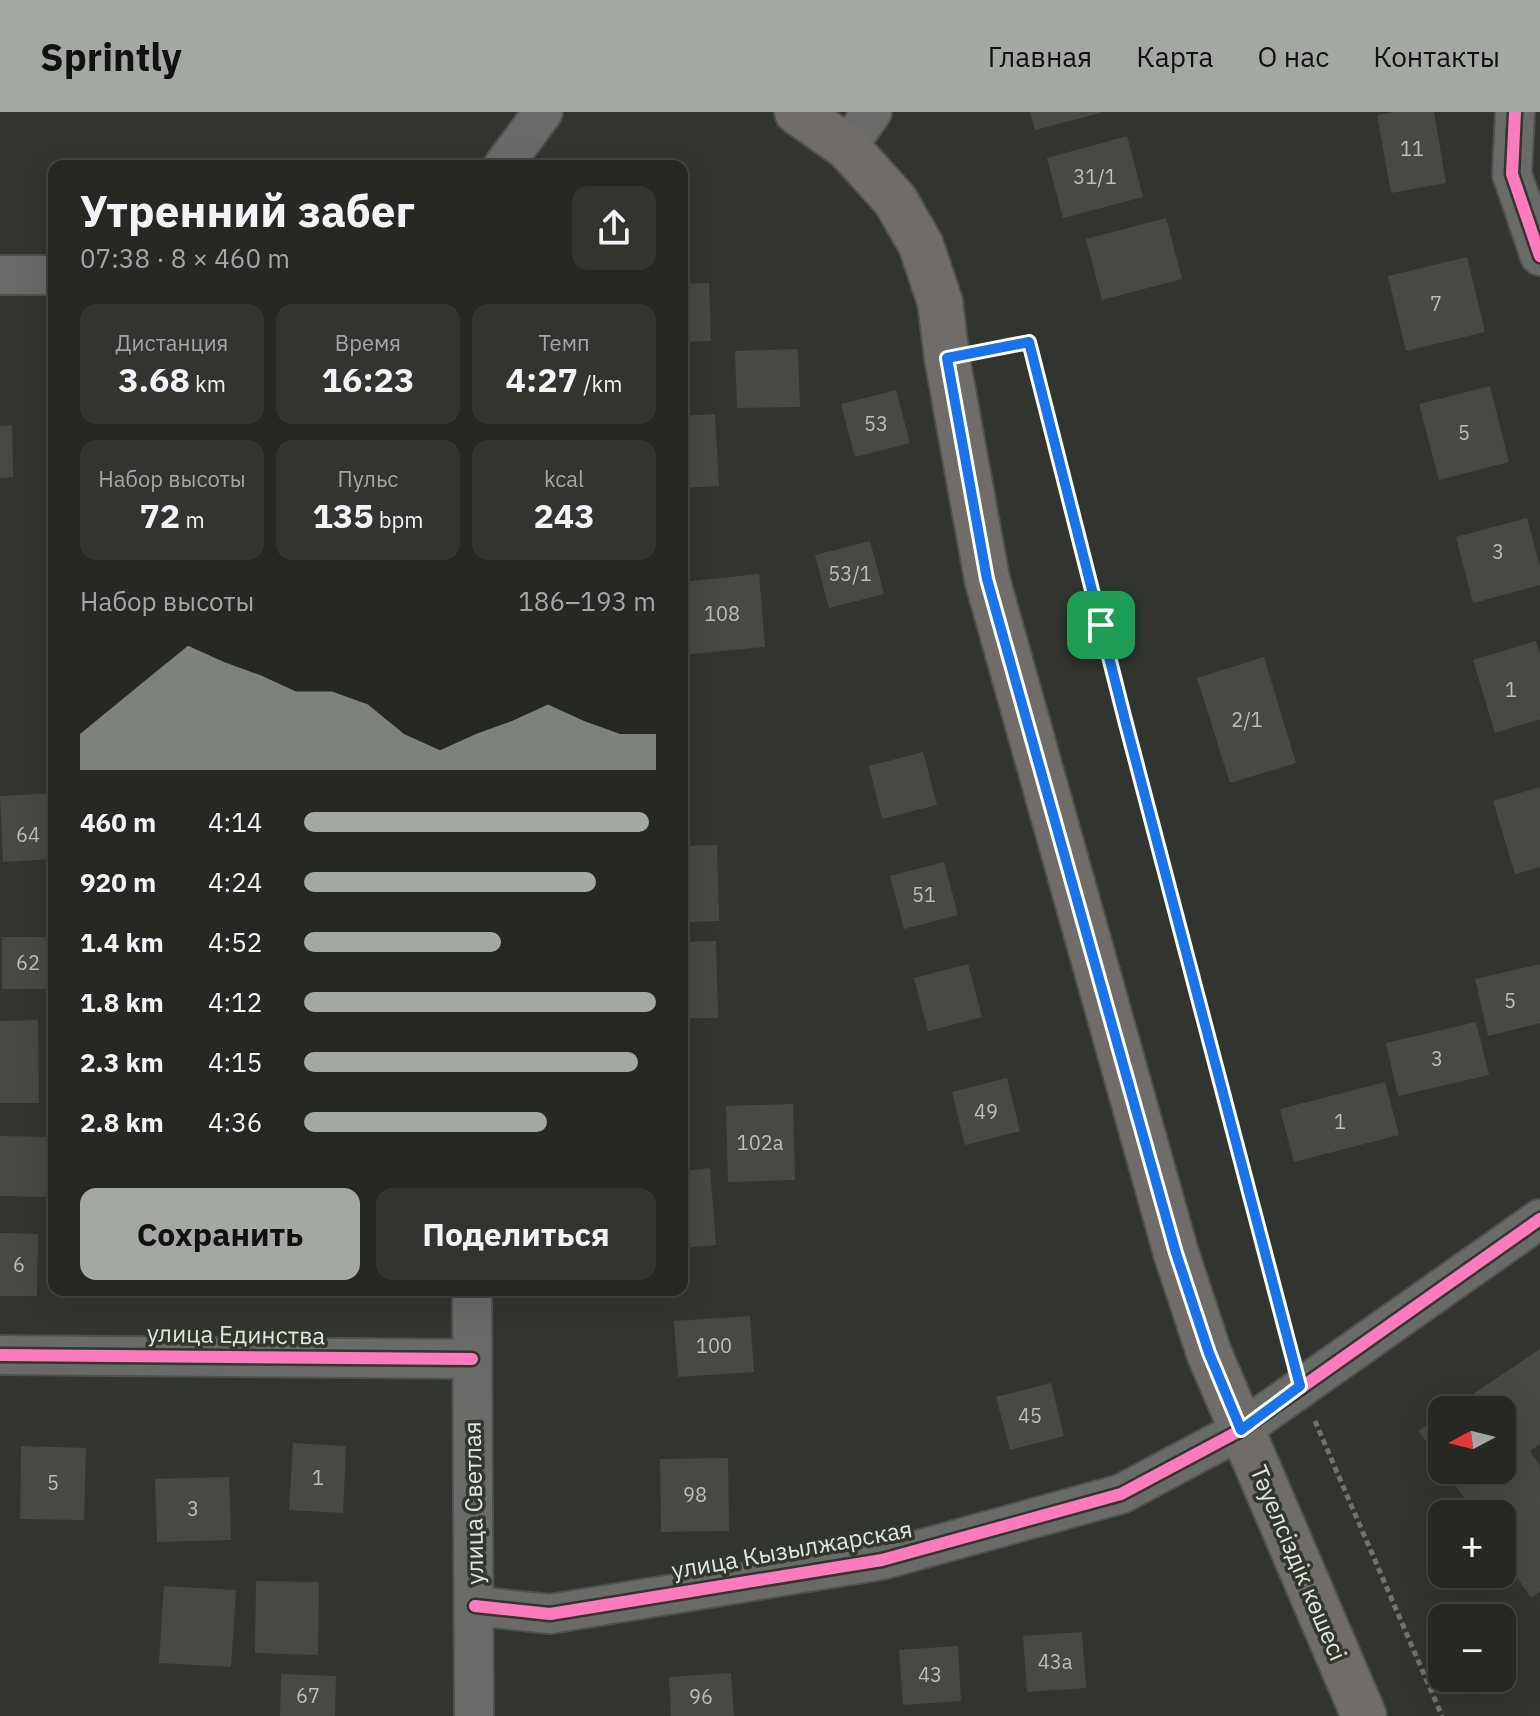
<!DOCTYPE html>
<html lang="ru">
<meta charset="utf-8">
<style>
body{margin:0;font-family:"IBM Plex Sans",sans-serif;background:#323430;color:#f1f3f6;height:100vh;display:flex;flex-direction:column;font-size:30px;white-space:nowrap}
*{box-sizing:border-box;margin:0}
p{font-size:26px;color:#a4a6a6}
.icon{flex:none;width:44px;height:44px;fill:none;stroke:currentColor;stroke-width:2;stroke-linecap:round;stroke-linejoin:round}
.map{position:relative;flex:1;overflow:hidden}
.drawer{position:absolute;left:48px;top:48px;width:640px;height:1136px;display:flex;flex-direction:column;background:#262823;border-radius:16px;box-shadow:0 8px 32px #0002,0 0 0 2px #424441}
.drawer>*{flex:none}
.needle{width:52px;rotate:263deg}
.fabs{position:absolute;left:1428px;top:1284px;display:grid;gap:16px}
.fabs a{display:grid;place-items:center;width:88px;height:88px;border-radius:16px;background:#262823;box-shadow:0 8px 32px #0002,0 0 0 2px #424441;font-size:40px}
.pin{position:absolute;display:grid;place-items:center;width:68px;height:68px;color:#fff;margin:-34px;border-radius:16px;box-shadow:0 4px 12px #0006}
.round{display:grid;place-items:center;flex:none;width:84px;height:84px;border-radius:16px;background:#323430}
.headline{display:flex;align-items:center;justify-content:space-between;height:136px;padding:0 32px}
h1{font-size:44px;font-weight:800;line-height:60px}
.metrics{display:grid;grid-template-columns:repeat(3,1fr);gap:12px;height:136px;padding:8px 32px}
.metrics div{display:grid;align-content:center;border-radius:16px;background:#323430;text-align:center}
.metrics b{font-size:34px;font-weight:800}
.metrics small{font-size:22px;font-weight:400}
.metrics p{font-size:22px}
.chart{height:224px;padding:16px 32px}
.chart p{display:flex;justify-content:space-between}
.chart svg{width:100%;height:144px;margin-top:8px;fill:#a4a8a2;opacity:.7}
.primary-button{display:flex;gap:16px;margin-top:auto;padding:16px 32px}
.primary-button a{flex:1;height:92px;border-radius:16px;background:#a4a8a2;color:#111;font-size:32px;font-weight:800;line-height:92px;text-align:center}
.primary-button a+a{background:#323430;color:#f1f3f6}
ul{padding:0 32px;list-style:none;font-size:26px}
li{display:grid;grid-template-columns:128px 96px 1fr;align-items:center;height:60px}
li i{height:20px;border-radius:10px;background:#a4a8a2}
header{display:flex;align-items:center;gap:48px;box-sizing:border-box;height:112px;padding:0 40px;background:#a4a8a2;color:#111}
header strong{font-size:38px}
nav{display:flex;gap:44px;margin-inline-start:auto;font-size:28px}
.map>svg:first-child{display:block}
</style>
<header>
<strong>Sprintly</strong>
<nav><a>Главная</a><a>Карта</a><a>О нас</a><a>Контакты</a></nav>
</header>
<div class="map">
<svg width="1540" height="1604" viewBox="0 0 1540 1604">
<rect width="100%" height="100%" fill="#32352f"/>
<g fill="#474944">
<path d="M1030 0H1100V1L1035 18Z"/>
<path d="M1395 0H1434L1446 71 1391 81 1377 3Z"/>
<path d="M1127 24 1143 85 1063 106 1047 46Z"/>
<path d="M1166 106 1182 167 1102 188 1086 127Z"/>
<path d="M1467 145 1485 220 1406 239 1388 164Z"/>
<path d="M709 171 711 229 682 230V172Z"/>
<path d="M798 237 800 295 737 296 735 239Z"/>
<path d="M1490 274 1509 350 1439 368 1419 292Z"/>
<path d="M896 278 910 331 855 345 841 292Z"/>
<path d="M715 302 719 374 682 376V304Z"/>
<path d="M12 313 13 365 0 366V314Z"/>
<path d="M54 319V343H51V320Z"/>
<path d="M1527 406 1540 455V473L1473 491 1456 425Z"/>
<path d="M870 429 884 482 829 496 815 443Z"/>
<path d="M759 462 765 535 682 543V470Z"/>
<path d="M1536 529 1540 543V607L1495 621 1473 548Z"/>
<path d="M1264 545 1296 651 1230 671 1197 566Z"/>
<path d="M923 640 937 693 882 707 869 654Z"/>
<path d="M1540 675V755L1515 762 1493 689Z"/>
<path d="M54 681V747L3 750 0 684Z"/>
<path d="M717 733 719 809 682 810V734Z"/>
<path d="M944 750 958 803 904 817 890 764Z"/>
<rect x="2" y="825" width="52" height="52"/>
<path d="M716 829 718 906H682V830Z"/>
<path d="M968 852 982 905 928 919 914 866Z"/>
<path d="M1540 852V911L1488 924 1475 867Z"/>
<path d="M38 908 39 991H0V909Z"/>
<path d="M1476 910 1489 963 1398 984 1386 931Z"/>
<path d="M1007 966 1020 1019 965 1033 952 980Z"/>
<path d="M1385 970 1399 1023 1294 1050 1280 997Z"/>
<path d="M793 992 795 1068 728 1070 726 994Z"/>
<path d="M0 1024 51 1025 50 1085 0 1084Z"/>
<path d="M710 1056 716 1133 682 1136V1059Z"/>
<path d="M0 1121 38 1122 37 1184H0Z"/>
<path d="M750 1204 754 1260 678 1265 674 1209Z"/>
<path d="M1540 1237V1332L1530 1339 1540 1354V1479L1531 1486 1502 1443V1402H1475L1445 1358H1502V1298H1449Z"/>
<path d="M1051 1271 1064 1324 1010 1338 996 1285Z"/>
<path d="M1442 1303V1353L1419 1319Z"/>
<path d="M293 1331 346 1334 343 1401 289 1398Z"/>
<path d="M21 1334 86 1336 84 1408 20 1407Z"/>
<path d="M728 1346 729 1419 661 1420 660 1347Z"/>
<path d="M229 1365 231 1428 157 1430 155 1367Z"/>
<path d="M256 1469 319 1470 318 1543 255 1541Z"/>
<path d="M164 1474 236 1478 231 1555 159 1551Z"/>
<path d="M1082 1520 1086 1576 1027 1580 1023 1524Z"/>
<path d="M958 1534 961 1589 903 1593 899 1538Z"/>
<path d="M731 1561 734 1604H671L669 1565Z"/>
<path d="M281 1562 336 1564 335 1604H280Z"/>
</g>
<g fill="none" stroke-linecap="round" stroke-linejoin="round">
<g stroke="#4e514c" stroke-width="42">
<g id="minor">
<path d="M1515 0 1512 62 1540 144"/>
<path d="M847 35 872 0"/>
<path d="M503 54 543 0"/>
<path d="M0 163H54"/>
<path d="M472 1178 474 1604"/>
<path d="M0 1243 472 1247"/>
<path d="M475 1494 550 1502 882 1448 1121 1382 1241 1318 1540 1107"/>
</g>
</g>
<g stroke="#4e514c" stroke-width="48">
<path id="major" d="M797 0 847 35 895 88 921 133 940 190 947 246 987 467 1176 1141 1209 1241 1364 1604"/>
</g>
<g stroke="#70726e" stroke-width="5" stroke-dasharray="6 4" stroke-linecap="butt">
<path d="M983 239 1029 230 1125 608 1291 1240"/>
<path d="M1315 1309 1442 1604"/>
</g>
<use href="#minor" stroke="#686b67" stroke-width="38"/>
<use href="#major" stroke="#706c69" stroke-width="44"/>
<g stroke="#31372d" stroke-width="17">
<g id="cycleway">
<path d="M1515 0 1512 62 1540 144"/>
<path d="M0 1243 472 1247"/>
<path d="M475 1494 550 1502 882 1448 1121 1382 1241 1318 1540 1107"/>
</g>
</g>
<use href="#cycleway" stroke="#fd7abc" stroke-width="12"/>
</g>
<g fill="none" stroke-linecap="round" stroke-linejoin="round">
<g stroke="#fff" stroke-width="16">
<path id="route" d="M1029 230 1125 608 1300 1274 1241 1318 1209 1241 1176 1141 987 467 947 246Z"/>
</g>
<use href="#route" stroke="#1a73e8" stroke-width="10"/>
</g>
<g text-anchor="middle" stroke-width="7" stroke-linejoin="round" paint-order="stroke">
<g font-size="20" fill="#bbbfb9">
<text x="1412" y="44">11</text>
<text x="1095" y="72">31/1</text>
<text x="1436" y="199">7</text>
<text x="876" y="319">53</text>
<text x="1464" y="328">5</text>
<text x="1498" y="447">3</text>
<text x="850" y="469">53/1</text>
<text x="722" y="509">108</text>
<text x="1511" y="585">1</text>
<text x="1247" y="615">2/1</text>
<text x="28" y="730">64</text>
<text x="924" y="790">51</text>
<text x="28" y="858">62</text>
<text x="1510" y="896">5</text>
<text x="1437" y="954">3</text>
<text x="986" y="1007">49</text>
<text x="1340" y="1017">1</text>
<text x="760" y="1038">102а</text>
<text x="19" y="1160">6</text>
<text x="714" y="1241">100</text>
<text x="1030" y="1311">45</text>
<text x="318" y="1373">1</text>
<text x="53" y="1378">5</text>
<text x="695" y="1390">98</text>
<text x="193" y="1404">3</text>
<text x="1055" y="1557">43а</text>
<text x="930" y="1570">43</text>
<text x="308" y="1591">67</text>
<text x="701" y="1592">96</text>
</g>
<g font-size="24" fill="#e2e6e0" stroke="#31372d">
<text transform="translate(236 1223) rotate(1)" y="8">улица Единства</text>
<text transform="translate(474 1391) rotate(-91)" y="8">улица Светлая</text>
<text transform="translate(792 1438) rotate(-10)" y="8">улица Кызылжарская</text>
<text transform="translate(1298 1451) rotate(67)" y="8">Тәуелсіздік көшесі</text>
</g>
</g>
</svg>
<div class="fabs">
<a><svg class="needle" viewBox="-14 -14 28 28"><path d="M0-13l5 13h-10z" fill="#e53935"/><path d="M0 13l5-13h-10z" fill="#a4a6a6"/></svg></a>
<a>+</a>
<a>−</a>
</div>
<div class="pin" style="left:1101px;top:513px;background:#1e9e55"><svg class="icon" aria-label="arrive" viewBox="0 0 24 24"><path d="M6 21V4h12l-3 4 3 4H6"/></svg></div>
<section class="drawer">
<div class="headline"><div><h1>Утренний забег</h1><p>07:38 · 8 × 460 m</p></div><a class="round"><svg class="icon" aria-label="share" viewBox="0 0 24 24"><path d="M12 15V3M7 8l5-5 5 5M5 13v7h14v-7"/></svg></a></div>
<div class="metrics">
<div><p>Дистанция</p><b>3.68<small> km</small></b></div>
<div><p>Время</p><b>16:23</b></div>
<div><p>Темп</p><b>4:27<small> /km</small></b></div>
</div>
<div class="metrics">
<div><p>Набор высоты</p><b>72<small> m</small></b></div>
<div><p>Пульс</p><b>135<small> bpm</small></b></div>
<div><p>kcal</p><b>243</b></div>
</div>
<div class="chart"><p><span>Набор высоты</span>186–193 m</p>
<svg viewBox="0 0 160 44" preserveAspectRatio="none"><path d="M0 44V33L10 24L20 15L30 6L40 11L50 15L60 20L70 20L80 24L90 33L100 38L110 33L120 29L130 24L140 29L150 33L160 33V44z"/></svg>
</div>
<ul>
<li><b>460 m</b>4:14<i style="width:98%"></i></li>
<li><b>920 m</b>4:24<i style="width:83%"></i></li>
<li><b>1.4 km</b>4:52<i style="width:56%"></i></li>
<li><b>1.8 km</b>4:12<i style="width:100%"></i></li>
<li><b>2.3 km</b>4:15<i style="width:95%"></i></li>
<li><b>2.8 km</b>4:36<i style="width:69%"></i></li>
</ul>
<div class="primary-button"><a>Сохранить</a><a>Поделиться</a></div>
</section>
</div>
